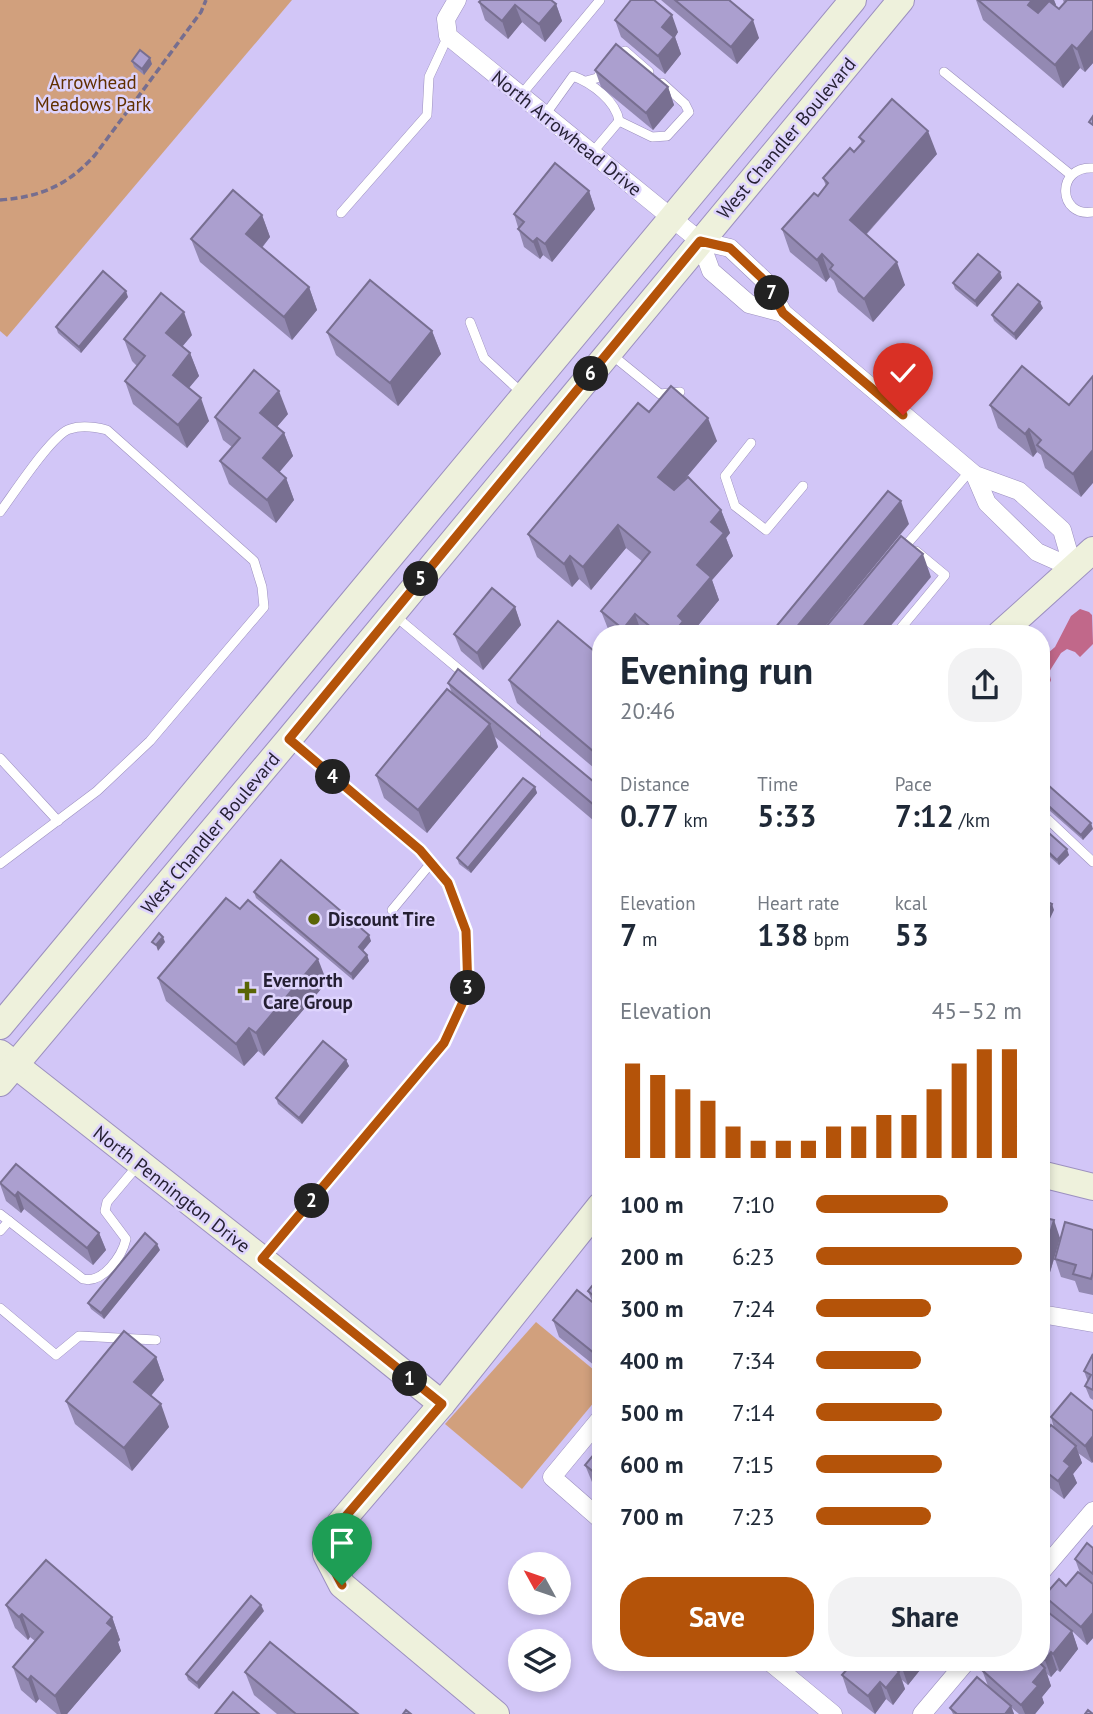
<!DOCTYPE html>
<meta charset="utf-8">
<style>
body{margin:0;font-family:"PT Sans",sans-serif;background:#f2f2f3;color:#1f2937;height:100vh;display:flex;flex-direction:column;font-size:26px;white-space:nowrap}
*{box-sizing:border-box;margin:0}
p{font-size:23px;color:#747a83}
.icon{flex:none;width:38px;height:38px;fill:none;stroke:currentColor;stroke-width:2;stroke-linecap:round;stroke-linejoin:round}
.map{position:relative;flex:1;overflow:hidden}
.drawer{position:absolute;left:592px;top:625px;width:458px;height:1046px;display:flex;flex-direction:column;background:#fff;border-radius:28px;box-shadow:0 4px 10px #0003}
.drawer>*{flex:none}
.needle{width:46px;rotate:310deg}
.buttons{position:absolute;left:508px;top:1552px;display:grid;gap:14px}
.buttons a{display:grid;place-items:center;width:63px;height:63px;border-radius:50%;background:#fff;box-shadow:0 4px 10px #0003;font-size:35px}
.pin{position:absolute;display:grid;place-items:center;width:60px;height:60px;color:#fff;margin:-72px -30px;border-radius:50% 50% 50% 0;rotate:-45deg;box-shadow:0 0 7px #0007}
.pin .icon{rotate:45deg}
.km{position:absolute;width:35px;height:35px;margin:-18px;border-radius:50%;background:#222;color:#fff;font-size:19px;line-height:35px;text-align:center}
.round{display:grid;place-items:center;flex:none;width:74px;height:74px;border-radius:28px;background:#f2f2f3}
.headline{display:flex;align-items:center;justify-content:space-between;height:119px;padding:0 28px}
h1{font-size:38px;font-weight:700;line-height:52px}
.metrics{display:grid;grid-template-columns:repeat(3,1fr);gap:10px;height:119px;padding:7px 28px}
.metrics div{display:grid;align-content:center}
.metrics b{font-size:30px;font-weight:700}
.metrics small{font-size:19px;font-weight:400}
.metrics p{font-size:19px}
.chart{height:196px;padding:14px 28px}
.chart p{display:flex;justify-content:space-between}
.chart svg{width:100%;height:126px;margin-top:7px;stroke:#b45309;stroke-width:6}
.primary-button{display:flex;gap:14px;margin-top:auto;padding:14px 28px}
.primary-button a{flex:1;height:80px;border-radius:28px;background:#b45309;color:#fff;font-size:28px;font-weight:700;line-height:80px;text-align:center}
.primary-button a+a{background:#f2f2f3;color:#1f2937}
ul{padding:0 28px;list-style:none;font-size:23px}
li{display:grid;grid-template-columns:112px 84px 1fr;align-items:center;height:52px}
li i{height:18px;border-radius:9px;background:#b45309}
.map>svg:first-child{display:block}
</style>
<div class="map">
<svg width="1093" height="1714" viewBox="0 0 1093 1714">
<rect width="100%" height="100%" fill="#d2c6f7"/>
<g fill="#d1a07d">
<path d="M0 0H292L7 337 0 331Z"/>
<path d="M536 1322 600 1375V1395L522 1489 445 1424Z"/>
</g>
<path fill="#c1688a" d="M1080 609 1089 612 1092 615 1093 644 1080 657 1075 652 1067 649 1061 653 1049 672 1051 680 1049 685 1041 684V659L1055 647 1071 616Z"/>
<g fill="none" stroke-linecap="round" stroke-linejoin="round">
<g stroke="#9c90bf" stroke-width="10">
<g id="lane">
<path d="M616 56 625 51 649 72"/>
<path d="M944 72 1071 175"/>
<path d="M586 81 597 78 604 69"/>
<path d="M521 95 600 0"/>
<path d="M545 115 573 76C592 83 616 101 619 121"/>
<path d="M592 153 619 121 652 137 667 136 689 112 685 104 662 83"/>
<path d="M1093 168C1055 166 1058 218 1093 212"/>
<path d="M341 213 427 115 429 77 448 36"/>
<path d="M470 322 484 358 521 392"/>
<path d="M612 355 660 394 680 392"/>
<path d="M751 443 725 476 735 506 766 530 803 486"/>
<path d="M0 512C13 495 52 434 70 429 82 425 95 427 107 430L254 561 262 587 264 607 150 741 97 791 0 864"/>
<path d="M907 544 970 471"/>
<path d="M394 615 536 734"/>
<path d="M896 634 945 575 916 551"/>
<path d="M0 758 58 821"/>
<path d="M1041 813 1093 862"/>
<path d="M392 910 431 863"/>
<path d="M0 1214 9 1221 0 1231"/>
<path d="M9 1221 83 1279C103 1284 122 1256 126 1239L105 1211 107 1202 139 1164"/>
<path d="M263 1258 444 1043 468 991 466 931 448 883 420 850 291 741"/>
<path d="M0 1308 56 1355 79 1336 156 1340"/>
</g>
</g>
<g stroke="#9c90bf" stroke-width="19">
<g id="street">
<path d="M457 0 446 19 448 36 700 241 730 248 766 282 783 313 975 475 1019 491 1062 530 1073 568"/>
<path d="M700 241 711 271 749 304 783 313"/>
<path d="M975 475 987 503 1037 552 1073 568"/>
<path d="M1041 1314 1093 1323"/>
<path d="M600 1419 552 1477 600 1519"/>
<path d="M1041 1572 1093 1511"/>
<path d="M770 1662 833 1714"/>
<path d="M922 1714 966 1662"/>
</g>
</g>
<g stroke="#9c90bf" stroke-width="28">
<g id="secondary">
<path d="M1000 634 1093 550"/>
<path d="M0 1026 853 0"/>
<path d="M0 1053 262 1259 442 1404"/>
<path d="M0 1083 289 739 901 0"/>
<path d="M1041 1174 1093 1187"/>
<path d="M496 1714 342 1585 326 1554 332 1537 340 1523 442 1404 600 1206"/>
</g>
</g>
<path stroke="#766e8f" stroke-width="3.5" stroke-dasharray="7 3.5" stroke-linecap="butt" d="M0 200C41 197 68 185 95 155L201 12 206 0"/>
<use href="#lane" stroke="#fff" stroke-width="9"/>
<use href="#street" stroke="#fff" stroke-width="18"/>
<use href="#secondary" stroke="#eef1dc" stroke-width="26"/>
</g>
<g fill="#9389b2">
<path d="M661 0H729L759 38 737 64Z"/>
<path d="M976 0H1054L1056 5 1055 6 1059 9 1064 3 1063 0H1093V63L1085 72 1080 68 1063 88 983 20Z"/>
<path d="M479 2 556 4 562 21 545 42 522 22 508 39 485 20Z"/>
<path d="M615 20 678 32 675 37 681 54 665 74 621 37Z"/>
<path d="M132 61 152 64 144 75 134 67Z"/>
<path d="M595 70 668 87 674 105 653 130 601 87Z"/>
<path d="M859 137 937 154 866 235 905 285 873 322 838 292 834 281 830 277 826 282 790 252 782 229 818 196 826 186 823 178 854 152 862 143Z"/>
<path d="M589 191 595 209 552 262 543 255 540 259 524 247 514 214Z"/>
<path d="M262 215 270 237 262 248 309 287 317 310 292 340 200 262 191 239Z"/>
<path d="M1002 278 977 307 955 289 953 283Z"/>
<path d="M128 297 81 353 58 333 56 327Z"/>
<path d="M1043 308 1016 340 994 321 992 315Z"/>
<path d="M432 331 441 354 398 406 336 355 327 332Z"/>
<path d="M192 335 182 347 190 353 199 376 189 388 209 421 187 448 133 404 125 381 137 366 132 361 124 339Z"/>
<path d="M990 405H1069L1081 497 1045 468 1041 455 1037 452 1033 457 998 428Z"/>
<path d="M649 412 717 441 680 485 721 510 730 533 726 538 733 556 712 580 719 600 691 634H610L601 611 643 562 626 548 591 590 579 579 572 587 537 557 528 534Z"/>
<path d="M288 414 277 427 284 433 293 456 279 472 286 478 294 500 276 523 229 484 220 461 232 447 223 440 215 417Z"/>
<path d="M515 607 521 625 483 670 461 651 454 634Z"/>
<path d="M600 656V773L517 703 509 680Z"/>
<path d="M448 683 600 787V826L495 737 498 747 427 833 384 798 376 775 452 693Z"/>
<path d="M535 787 537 793 471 873 459 864 457 858Z"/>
<path d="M1041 792 1091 823 1083 840 1041 803Z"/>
<path d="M1041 826 1069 855 1059 865 1041 849Z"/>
<path d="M254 892 371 941 363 951 367 955 369 961 353 980 256 898Z"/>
<path d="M158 978 327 982 264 1056 258 1051 244 1066 166 1001Z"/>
<path d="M346 1060 349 1066 302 1124 278 1104 276 1098Z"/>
<path d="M0 1184 99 1233 106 1250 93 1265 24 1209 21 1213 6 1201Z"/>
<path d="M1041 1217 1060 1238 1046 1286 1041 1284Z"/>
<path d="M1093 1230V1295L1079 1292 1075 1281 1061 1277 1055 1259Z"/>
<path d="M160 1250 104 1319 91 1309 88 1303Z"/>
<path d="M600 1276V1370L559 1337 553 1320 592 1301 588 1291Z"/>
<path d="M1093 1354V1400L1090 1398 1085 1386 1088 1382 1084 1371Z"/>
<path d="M156 1357 164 1380 151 1396 169 1427 132 1471 75 1424 66 1401Z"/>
<path d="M1071 1393 1092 1463 1078 1453 1082 1463 1073 1474 1077 1483 1064 1499 1041 1481V1435L1042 1436 1054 1428 1051 1417Z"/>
<path d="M600 1447V1489L592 1482 585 1465Z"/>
<path d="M1093 1548V1638L1087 1645 1072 1631 1078 1649 1060 1672 1057 1670 1051 1677 1047 1674 1051 1686 1042 1697 1044 1703 1035 1714H1019L1012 1708 1014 1714H953L950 1708 988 1686 982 1670 988 1662H1041V1612L1069 1629 1050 1613 1044 1596 1066 1586 1080 1573 1075 1559Z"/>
<path d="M6 1605 112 1617 120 1640 118 1642 121 1651 67 1714H57L39 1699 36 1703 21 1690 13 1667 35 1641 30 1637 28 1640 15 1628Z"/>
<path d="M264 1611 199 1689 188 1680 186 1674Z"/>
<path d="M847 1662H918L920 1670 908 1685 902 1680 905 1689 893 1705 886 1699 875 1714 848 1693 842 1675 848 1668Z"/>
<path d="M245 1672 358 1714H277L254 1695Z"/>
</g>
<g fill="#786f91">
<path d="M1032 0H1054L1056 5 1037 27 1028 5Z"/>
<path d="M556 4 562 21 545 42 539 24Z"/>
<path d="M515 5 522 22 508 39 502 21Z"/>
<path d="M672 15 678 32 675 37 681 54 665 74 658 56 662 27Z"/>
<path d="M753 20 759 38 737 64 731 47Z"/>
<path d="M1093 30V63L1085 72 1077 49Z"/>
<path d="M1072 45 1080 68 1063 88 1055 65Z"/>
<path d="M150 58 152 64 144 75 142 69Z"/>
<path d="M668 87 674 105 653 130 646 113Z"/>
<path d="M928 131 937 154 858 243 850 220Z"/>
<path d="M589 191 595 209 552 262 545 244Z"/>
<path d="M262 215 270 237 254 257 246 234Z"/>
<path d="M537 238 543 255 540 259 533 242Z"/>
<path d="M822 254 830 277 826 282 817 260Z"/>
<path d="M897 262 905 285 873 322 864 299Z"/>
<path d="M1000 272 1002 278 977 307 975 301Z"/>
<path d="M309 287 317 310 292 340 284 317Z"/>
<path d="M126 291 128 297 81 353 79 347Z"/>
<path d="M1040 302 1043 308 1016 340 1014 334Z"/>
<path d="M184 312 192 335 174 356 166 333Z"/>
<path d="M432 331 441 354 398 406 390 383Z"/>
<path d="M190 353 199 376 181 397 173 375Z"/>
<path d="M279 391 288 414 269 436 260 413Z"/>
<path d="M201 398 209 421 187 448 178 425Z"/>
<path d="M708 418 717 441 667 500 658 477Z"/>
<path d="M1029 429 1037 452 1033 457 1025 434Z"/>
<path d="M284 433 293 456 272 481 263 458Z"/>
<path d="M1093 450V483L1081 497 1073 474Z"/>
<path d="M286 478 294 500 276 523 267 500Z"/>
<path d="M901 501 909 524 819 634H791Z"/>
<path d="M721 510 730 533 726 538 733 556 712 580 719 600 691 634H673L697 565 711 522Z"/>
<path d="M618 525 626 548 591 590 583 567Z"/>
<path d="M923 554 931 577 884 634H857Z"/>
<path d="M570 556 579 579 572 587 564 564Z"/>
<path d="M515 607 521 625 483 670 477 653Z"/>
<path d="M635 614 642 634H624L623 629Z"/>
<path d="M490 724 498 747 427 833 418 810Z"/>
<path d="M535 787 537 793 471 873 468 868Z"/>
<path d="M1091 823 1093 829 1083 840 1081 835Z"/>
<path d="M1067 849 1069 855 1059 865 1057 860Z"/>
<path d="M1052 904 1054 910 1041 938V928Z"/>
<path d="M369 935 371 941 361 953 359 947Z"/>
<path d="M163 937 165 942 158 951 156 945Z"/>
<path d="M367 955 369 961 353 980 351 974Z"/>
<path d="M318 959 327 982 264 1056 256 1033Z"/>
<path d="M249 1028 258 1051 244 1066 236 1044Z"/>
<path d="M346 1060 349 1066 302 1124 299 1118Z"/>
<path d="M18 1192 24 1209 21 1213 15 1196Z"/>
<path d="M1054 1220 1060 1238 1046 1286 1041 1273V1263Z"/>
<path d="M99 1233 106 1250 93 1265 87 1248Z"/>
<path d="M157 1244 160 1250 104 1319 101 1313Z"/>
<path d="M600 1345V1370L594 1353Z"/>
<path d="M156 1357 164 1380 143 1405 134 1382Z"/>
<path d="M161 1404 169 1427 132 1471 124 1448Z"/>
<path d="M1093 1436V1462L1092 1463 1085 1446Z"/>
<path d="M1076 1446 1082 1463 1073 1474 1077 1483 1064 1499 1058 1481 1064 1461Z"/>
<path d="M1041 1485 1047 1499 1041 1506Z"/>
<path d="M1041 1511 1044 1520 1041 1524Z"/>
<path d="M261 1605 264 1611 199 1689 197 1683Z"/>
<path d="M1093 1613V1638L1087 1645 1081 1627Z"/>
<path d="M22 1614 30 1637 28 1640 19 1617Z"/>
<path d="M112 1617 120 1640 118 1642 121 1651 67 1714H61L55 1696Z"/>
<path d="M1072 1631 1078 1649 1060 1672 1053 1654Z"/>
<path d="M1051 1652 1057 1670 1051 1677 1045 1660Z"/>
<path d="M906 1662H918L920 1670 908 1685 902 1668Z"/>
<path d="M1045 1668 1051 1686 1042 1697 1044 1703 1035 1714H1025L1021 1705 1033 1682Z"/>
<path d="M899 1672 905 1689 893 1705 886 1688Z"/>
<path d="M31 1676 39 1699 36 1703 28 1680Z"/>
<path d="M880 1682 886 1699 875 1714 868 1696Z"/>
<path d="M1011 1706 1014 1714H1005Z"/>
</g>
<g fill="#ab9fcf" stroke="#786f91" stroke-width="2">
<path d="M481 0H551L556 4 539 24 515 5 502 21 479 2Z"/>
<path d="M631 0H654L672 15 662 27 674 37 658 56 615 20Z"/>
<path d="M675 0H729L753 20 731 47Z"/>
<path d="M978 0H1032L1028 5 1038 13 1049 1 1059 9 1067 0H1093V30L1077 49 1072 45 1055 65Z"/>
<path d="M616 44 668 87 646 113 595 70Z"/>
<path d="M140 50 150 58 142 69 132 61Z"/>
<path d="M892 99 928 131 850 220 897 262 864 299 830 269 833 265 822 254 817 260 782 229 814 193 818 196 828 183 823 178 850 148 854 152 864 141 859 137Z"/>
<path d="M1093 116V125L1089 122Z"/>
<path d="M555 163 589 191 545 244 537 238 533 242 518 229 524 222 514 214Z"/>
<path d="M233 190 262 215 246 234 309 287 284 317 191 239Z"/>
<path d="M978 254 1000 272 975 301 953 283Z"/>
<path d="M103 271 126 291 79 347 56 327Z"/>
<path d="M370 280 432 331 390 383 327 332Z"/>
<path d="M1018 284 1040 302 1014 334 992 315Z"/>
<path d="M161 293 184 312 166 333 190 353 173 375 201 398 178 425 125 381 145 356 124 339Z"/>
<path d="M1022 366 1069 405 1093 376V450L1073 474 1037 445 1041 440 1029 429 1025 434 990 405Z"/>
<path d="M254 370 279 391 260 413 284 433 263 458 286 478 267 500 220 461 240 438 215 417Z"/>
<path d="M671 386 708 418 658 477 674 490 688 477 721 510 711 522 724 533 697 565 711 577 678 616 683 621 673 634H650L649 632 653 629 635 614 623 629 601 611 650 552 618 525 583 567 570 556 564 564 528 534 638 403 649 412Z"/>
<path d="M888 491 901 501 791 634H770Z"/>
<path d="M901 536 923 554 857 634H820Z"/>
<path d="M492 588 515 607 477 653 454 634Z"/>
<path d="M558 621 600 656V757L509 680Z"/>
<path d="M458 669 600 787V810L448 683Z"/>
<path d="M447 689 490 724 418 810 376 775Z"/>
<path d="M523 778 535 787 468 868 457 858Z"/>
<path d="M1048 785 1091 823 1081 835 1041 799V792Z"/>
<path d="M1041 826 1067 849 1057 860 1041 845Z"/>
<path d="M281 860 369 935 359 947 367 955 351 974 254 892Z"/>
<path d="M226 898 240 909 248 900 318 959 256 1033 249 1028 236 1044 158 978Z"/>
<path d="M1041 899 1052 904 1041 928Z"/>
<path d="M159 933 163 937 156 945 152 942Z"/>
<path d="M323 1041 346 1060 299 1118 276 1098Z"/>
<path d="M16 1164 99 1233 87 1248 18 1192 15 1196 0 1183Z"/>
<path d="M1041 1217 1054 1220 1041 1263Z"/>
<path d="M1065 1222 1093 1230V1272L1091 1279 1073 1274 1076 1265 1055 1259Z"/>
<path d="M145 1233 157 1244 101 1313 88 1303Z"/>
<path d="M600 1276V1301L588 1291Z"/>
<path d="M577 1290 600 1308V1345L594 1353 553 1320Z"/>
<path d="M124 1331 156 1357 134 1382 161 1404 124 1448 66 1401Z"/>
<path d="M1093 1354V1390L1085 1386 1091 1375 1084 1371Z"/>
<path d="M1071 1393 1093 1411V1436L1085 1446 1051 1417Z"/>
<path d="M1051 1425 1076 1446 1064 1461 1070 1466 1058 1481 1041 1468V1435L1042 1436Z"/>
<path d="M600 1447V1477L585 1465Z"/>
<path d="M1087 1543 1093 1548V1574L1075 1559Z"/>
<path d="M46 1560 112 1617 107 1623 113 1628 55 1696 31 1676 28 1680 13 1667 43 1632 22 1614 19 1617 6 1605Z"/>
<path d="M1078 1572 1093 1584V1613L1081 1627 1044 1596 1059 1579 1066 1586Z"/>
<path d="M251 1596 261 1605 197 1683 186 1674Z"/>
<path d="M1044 1609 1072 1631 1053 1654 1051 1652 1045 1660 1041 1657V1612Z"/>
<path d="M270 1642 358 1714H296L245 1672Z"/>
<path d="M847 1662H887L899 1672 886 1688 880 1682 868 1696 842 1675 850 1666Z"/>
<path d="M895 1662H906L902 1668Z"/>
<path d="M988 1662H1039L1045 1668 1033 1682 1038 1686 1021 1705 982 1670Z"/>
<path d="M977 1677 1011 1706 1005 1714H957L950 1708Z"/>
<path d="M233 1692 259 1714H215Z"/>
<path d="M406 1710 411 1714H403Z"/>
<path d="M1088 1710 1093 1714H1085Z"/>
</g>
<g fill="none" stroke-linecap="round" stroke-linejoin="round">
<g stroke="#fff" stroke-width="14">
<path id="route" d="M342 1585 326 1555 332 1537 340 1523 442 1404 262 1259 444 1043 468 991 466 931 448 883 420 850 289 739 700 241 730 248 766 282 783 313 903 415"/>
</g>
<use href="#route" stroke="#b45309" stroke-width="9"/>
</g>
<g fill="#5a6506" stroke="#ded4fd" stroke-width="2.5">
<circle cx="314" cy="919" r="7"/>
<path d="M243.5 980.5h7v7h7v7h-7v7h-7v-7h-7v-7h7z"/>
</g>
<g text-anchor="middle" stroke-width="5" stroke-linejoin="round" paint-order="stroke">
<g font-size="19" fill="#613000" stroke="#ded4fd">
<text x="93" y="89">Arrowhead<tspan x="93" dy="22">Meadows Park</tspan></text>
</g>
<g font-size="19" fill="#241f32" stroke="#ded4fd">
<text transform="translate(567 133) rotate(39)" y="7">North Arrowhead Drive</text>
<text transform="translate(786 138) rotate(-50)" y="7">West Chandler Boulevard</text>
<text transform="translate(210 833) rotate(-50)" y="7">West Chandler Boulevard</text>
<text transform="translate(172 1189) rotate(38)" y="7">North Pennington Drive</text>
</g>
<g font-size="19" font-weight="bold" fill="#241f32" stroke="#ded4fd" text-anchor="start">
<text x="328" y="926">Discount Tire</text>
<text x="263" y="987">Evernorth<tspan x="263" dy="22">Care Group</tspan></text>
</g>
</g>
</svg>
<div class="buttons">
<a><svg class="needle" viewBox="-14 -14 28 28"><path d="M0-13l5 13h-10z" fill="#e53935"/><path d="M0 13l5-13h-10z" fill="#747a83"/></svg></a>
<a><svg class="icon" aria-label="layers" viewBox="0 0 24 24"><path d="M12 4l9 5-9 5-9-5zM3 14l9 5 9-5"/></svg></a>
</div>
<div class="pin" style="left:342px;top:1585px;background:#1e9e55"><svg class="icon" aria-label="arrive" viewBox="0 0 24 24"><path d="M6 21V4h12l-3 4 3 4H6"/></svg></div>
<div class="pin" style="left:903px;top:415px;background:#d93025"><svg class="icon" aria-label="check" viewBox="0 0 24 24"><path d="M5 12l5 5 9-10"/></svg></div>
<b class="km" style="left:410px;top:1379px">1</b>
<b class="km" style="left:312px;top:1201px">2</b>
<b class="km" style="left:468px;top:988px">3</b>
<b class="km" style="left:333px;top:777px">4</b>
<b class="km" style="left:421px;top:579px">5</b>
<b class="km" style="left:591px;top:374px">6</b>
<b class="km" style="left:772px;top:293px">7</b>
<section class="drawer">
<div class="headline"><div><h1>Evening run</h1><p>20:46</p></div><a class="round"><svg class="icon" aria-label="share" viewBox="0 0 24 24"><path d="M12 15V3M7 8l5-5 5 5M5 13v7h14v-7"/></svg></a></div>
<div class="metrics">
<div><p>Distance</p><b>0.77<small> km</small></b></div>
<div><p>Time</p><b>5:33</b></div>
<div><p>Pace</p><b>7:12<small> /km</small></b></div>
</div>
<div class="metrics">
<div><p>Elevation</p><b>7<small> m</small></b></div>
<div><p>Heart rate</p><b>138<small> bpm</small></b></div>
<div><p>kcal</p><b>53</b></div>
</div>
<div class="chart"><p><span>Elevation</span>45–52 m</p>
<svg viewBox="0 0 160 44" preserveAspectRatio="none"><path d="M5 44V11M15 44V15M25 44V20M35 44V24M45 44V33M55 44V38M65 44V38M75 44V38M85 44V33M95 44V33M105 44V29M115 44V29M125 44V20M135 44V11M145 44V6M155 44V6"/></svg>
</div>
<ul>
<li><b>100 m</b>7:10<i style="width:64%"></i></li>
<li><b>200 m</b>6:23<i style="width:100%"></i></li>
<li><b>300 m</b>7:24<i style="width:56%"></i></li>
<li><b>400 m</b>7:34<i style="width:51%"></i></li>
<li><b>500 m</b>7:14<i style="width:61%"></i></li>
<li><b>600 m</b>7:15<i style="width:61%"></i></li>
<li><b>700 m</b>7:23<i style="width:56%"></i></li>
</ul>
<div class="primary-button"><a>Save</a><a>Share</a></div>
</section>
</div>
